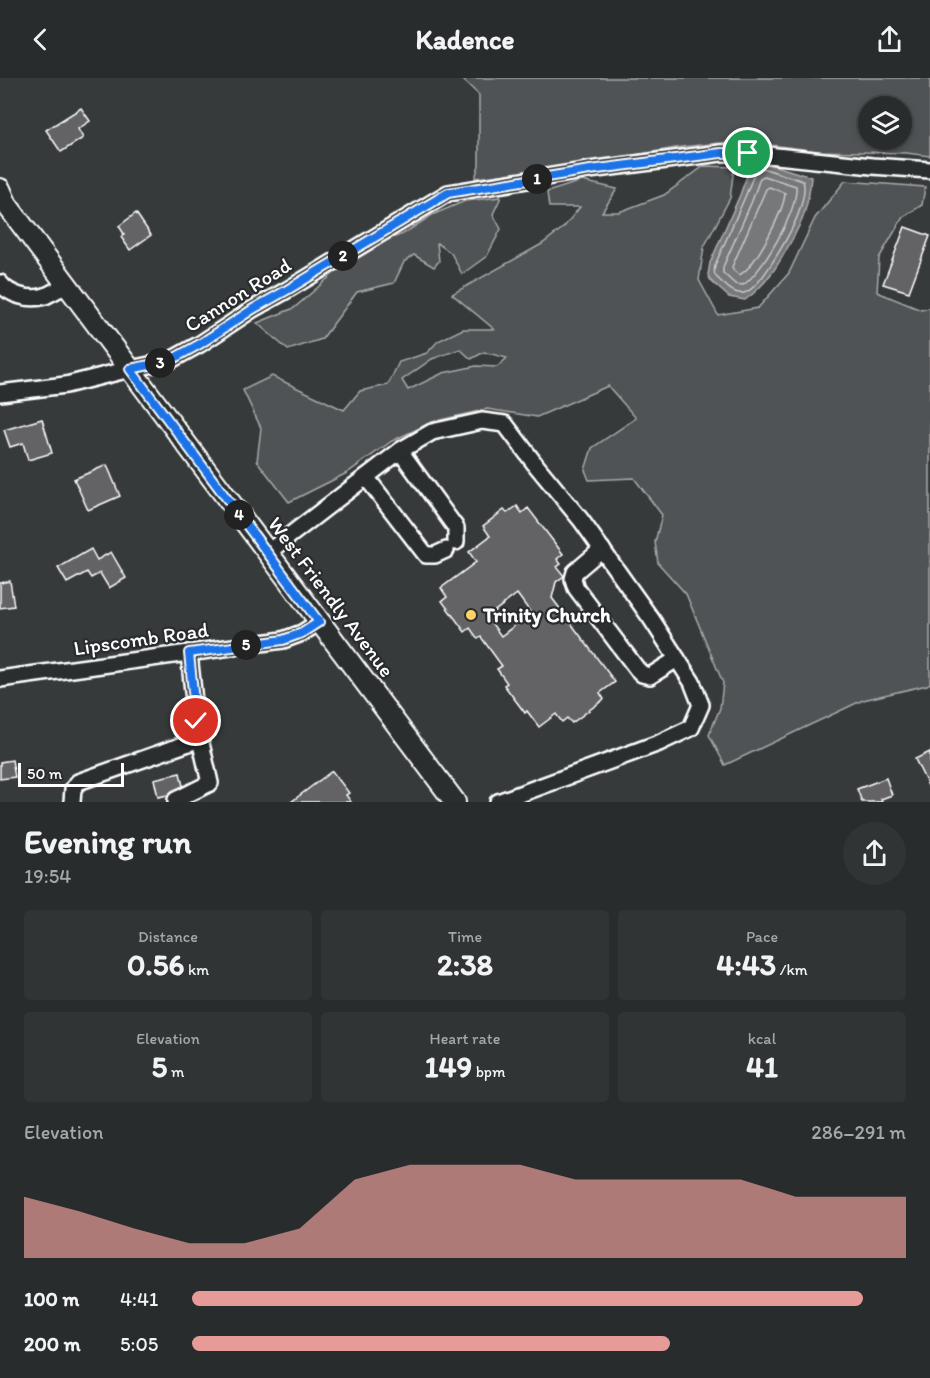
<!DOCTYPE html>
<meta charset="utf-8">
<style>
body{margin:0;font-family:Itim,sans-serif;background:#313434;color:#f1f3f6;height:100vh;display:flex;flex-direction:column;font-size:22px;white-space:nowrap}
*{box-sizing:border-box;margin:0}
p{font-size:20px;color:#a5a7a9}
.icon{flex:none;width:33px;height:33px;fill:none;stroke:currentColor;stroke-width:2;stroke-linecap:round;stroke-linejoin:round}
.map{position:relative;height:724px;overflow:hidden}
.side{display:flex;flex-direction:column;background:#292c2c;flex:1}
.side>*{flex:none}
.tools{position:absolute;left:858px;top:18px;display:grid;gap:12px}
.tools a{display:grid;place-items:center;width:54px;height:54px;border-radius:50%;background:#292c2c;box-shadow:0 3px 9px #0003,0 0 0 2px #454848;font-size:30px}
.scale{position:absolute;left:18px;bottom:15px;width:106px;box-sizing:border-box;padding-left:6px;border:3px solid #fff;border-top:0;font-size:16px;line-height:21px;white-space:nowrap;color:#fff;-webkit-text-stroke:4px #2a2d2e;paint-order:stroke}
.pin{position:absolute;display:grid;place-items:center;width:51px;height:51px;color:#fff;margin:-26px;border:3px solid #fff;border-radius:50%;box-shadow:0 2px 6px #0007}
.km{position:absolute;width:30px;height:30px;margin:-15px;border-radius:50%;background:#222;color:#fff;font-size:16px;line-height:30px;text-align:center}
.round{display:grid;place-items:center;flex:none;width:63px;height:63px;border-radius:32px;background:#313434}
.head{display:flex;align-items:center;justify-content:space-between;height:102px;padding:0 24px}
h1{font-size:33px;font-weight:700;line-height:45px}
.metrics{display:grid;grid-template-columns:repeat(3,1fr);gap:9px;height:102px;padding:6px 24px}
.metrics div{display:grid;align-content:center;border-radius:6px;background:#313434;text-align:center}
.metrics b{font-size:30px;font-weight:700}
.metrics small{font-size:16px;font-weight:400}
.metrics p{font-size:16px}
.chart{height:168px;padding:12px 24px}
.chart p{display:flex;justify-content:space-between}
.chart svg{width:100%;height:108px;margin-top:6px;fill:#e69b98;opacity:.7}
ul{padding:0 24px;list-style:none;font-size:20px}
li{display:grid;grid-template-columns:96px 72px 1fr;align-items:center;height:45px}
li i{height:15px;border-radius:8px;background:#e69b98}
header{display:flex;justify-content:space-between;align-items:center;height:78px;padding:0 24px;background:#292c2c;font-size:27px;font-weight:700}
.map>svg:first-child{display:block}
</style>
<header><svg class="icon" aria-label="back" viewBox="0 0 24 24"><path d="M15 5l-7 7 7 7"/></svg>Kadence<svg class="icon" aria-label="share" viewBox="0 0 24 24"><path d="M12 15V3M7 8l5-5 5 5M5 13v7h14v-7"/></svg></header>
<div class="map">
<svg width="930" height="724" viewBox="0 0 930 724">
<rect width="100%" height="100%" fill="#373a3b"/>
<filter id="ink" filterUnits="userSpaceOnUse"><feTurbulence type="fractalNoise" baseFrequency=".0167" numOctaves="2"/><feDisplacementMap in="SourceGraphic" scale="12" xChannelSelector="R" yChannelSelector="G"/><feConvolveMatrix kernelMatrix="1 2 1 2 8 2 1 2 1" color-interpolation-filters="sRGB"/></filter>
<g filter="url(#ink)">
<g fill="#505354" stroke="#a8a9aa" stroke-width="1.5" fill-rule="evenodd">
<path d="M461 0H930V78L906 75 818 73 740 63 681 69 561 90 475 100 479 87V17ZM868 28H902V62H868Z"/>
<path d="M704 88 734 89 730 120 704 169 699 202 718 237 758 230 789 195 815 140 845 103 925 109 922 127 903 139 879 180 877 214 921 232 930 230V605L927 607 863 622 725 687 709 657 720 630 723 605 686 516 658 485 655 464 662 437 634 400 589 402 585 392 592 370 636 340 608 308 537 339 487 331 432 344 392 363 347 395 289 424 257 383 261 350 243 312 272 298 344 332 360 313 388 307 399 284 427 275 438 263 463 251H494L452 216 542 166 564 149 580 129H549L547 114 582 103 617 111 602 134H619L664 117ZM460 271 471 281 484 274 507 280 497 289 476 288 443 295 408 312 402 302 432 281Z"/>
<path d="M501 119 493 136 501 151 487 178 462 196 451 175 437 165 439 183 434 189 414 177 404 184 394 205 357 214 322 261 288 272 257 245 294 230 333 196 381 164 403 156 432 137 465 123Z"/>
</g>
<path fill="#767879" stroke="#adaeaf" stroke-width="1.5" d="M753 81 811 99C810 112 808 124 804 136 802 144 797 151 794 158 781 182 768 206 745 222L729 219 711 203 708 197 710 185 740 117Z"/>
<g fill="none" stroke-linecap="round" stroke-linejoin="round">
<g stroke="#c8c9c9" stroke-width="1.5">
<path d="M759 89 803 103C806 111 802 125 799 134 793 151 761 211 744 215 736 217 729 211 724 206 715 198 713 198 715 187L745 119 756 91Z"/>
<path d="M764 98 796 108C798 132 763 194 743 207L735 206 723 195V189L752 123 760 100Z"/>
<path d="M769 109 785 115C785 132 754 191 739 197L733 192 732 189 766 111Z"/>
</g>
</g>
<g fill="#636465" stroke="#fff" stroke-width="1.5" fill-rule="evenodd">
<path d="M81 30 90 43 78 51 83 60 61 74 46 52Z"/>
<path d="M136 135 151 157 130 172 121 159 124 156 119 148Z"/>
<path d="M905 149 930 158 909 214 883 206Z"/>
<path d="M42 341 52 375 28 382 23 365 10 369 4 352Z"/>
<path d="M107 387 120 418 88 432 74 401Z"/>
<path d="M517 428 522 435 528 430 563 476 557 481 561 486 557 489 564 498 556 504 552 520 615 604 600 615 604 621 572 645 567 640 562 644 556 636 539 649 527 633 525 635 504 607 507 605 497 591 502 588 481 559 478 561 470 550 465 554 442 523 447 519 441 510 476 484 469 474 490 458 483 448 504 432 507 435ZM517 516 531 535 501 558 487 539Z"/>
<path d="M91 471 97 482 111 474 126 500 109 510 100 495 91 500 87 494 67 505 58 490Z"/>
<path d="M10 503 14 528 0 530V505Z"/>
<path d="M930 674V712L915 681Z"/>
<path d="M12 682 15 699 0 701V684Z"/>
<path d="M332 693 349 715 346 717 351 724H291Z"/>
<path d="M180 695 183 708 172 713 168 717 158 719 154 701Z"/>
<path d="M886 700 892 717 881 721 882 724H862L857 711Z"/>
</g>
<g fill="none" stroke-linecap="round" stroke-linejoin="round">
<g stroke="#fff" stroke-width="20">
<g id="minor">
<path d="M0 205C9 217 30 223 45 218 52 215 60 210 67 207"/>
<path d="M0 315 66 307 130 291 169 283 200 266 253 231 287 212 448 115 589 92 721 75H748L872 88 930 92"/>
<path d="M400 373 456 450V464"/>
<path d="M366 399 426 477H435L446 472"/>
<path d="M602 471 575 494 573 501 576 510 637 591 642 596 650 598 677 581"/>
<path d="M267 475 401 372 432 354 482 343 505 346 535 386 581 442 652 542 692 604 701 627 691 650 659 665 498 724"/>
<path d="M0 601 283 562 302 555 319 544"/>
<path d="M72 724 73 711 78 704 200 661"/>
<path d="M176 724V722L210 705 196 643 189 575"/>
</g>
</g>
<g stroke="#fff" stroke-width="24">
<path id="major" d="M0 111 7 127 455 724"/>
</g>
<use href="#minor" stroke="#2a2d2e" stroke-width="15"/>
<use href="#major" stroke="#2a2d2e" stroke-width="20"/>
</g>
</g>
<g fill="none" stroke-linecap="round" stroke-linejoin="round" filter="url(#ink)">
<g stroke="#fff" stroke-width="12">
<path id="route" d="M196 643 189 575 283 562 302 555 319 544 130 291 169 283 200 266 253 231 287 212 448 115 590 92 721 75H748"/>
</g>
<use href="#route" stroke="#1a73e8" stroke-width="8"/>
</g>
<circle fill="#ffd166" stroke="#2a2d2e" stroke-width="2" cx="471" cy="537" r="6"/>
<g text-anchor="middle" stroke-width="4.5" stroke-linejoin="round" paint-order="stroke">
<g font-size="21" fill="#fff" stroke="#2a2d2e">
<text transform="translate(238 217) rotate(-32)" y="7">Cannon Road</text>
<text transform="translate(331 519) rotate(53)" y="7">West Friendly Avenue</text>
<text transform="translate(141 561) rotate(-8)" y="7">Lipscomb Road</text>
</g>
<g font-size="21" font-weight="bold" fill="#fff" stroke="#2a2d2e" text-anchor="start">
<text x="483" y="544">Trinity Church</text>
</g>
</g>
</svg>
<div class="tools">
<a><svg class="icon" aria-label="layers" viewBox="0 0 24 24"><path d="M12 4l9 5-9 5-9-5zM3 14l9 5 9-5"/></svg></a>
</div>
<div class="scale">50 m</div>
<div class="pin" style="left:748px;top:75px;background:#1e9e55"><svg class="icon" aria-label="arrive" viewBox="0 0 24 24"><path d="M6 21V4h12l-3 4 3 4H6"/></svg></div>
<div class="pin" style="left:196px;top:643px;background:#d93025"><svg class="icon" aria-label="check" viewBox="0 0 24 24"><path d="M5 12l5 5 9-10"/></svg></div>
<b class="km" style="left:537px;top:101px">1</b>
<b class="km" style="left:343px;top:178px">2</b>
<b class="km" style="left:160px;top:285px">3</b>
<b class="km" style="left:239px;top:437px">4</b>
<b class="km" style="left:246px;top:567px">5</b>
</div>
<section class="side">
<div class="head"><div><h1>Evening run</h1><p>19:54</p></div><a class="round"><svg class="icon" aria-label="share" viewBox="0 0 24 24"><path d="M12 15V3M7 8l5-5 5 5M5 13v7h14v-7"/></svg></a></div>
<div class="metrics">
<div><p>Distance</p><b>0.56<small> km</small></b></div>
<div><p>Time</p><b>2:38</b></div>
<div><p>Pace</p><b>4:43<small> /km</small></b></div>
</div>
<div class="metrics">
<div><p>Elevation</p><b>5<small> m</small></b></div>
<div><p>Heart rate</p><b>149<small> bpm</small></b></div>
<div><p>kcal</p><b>41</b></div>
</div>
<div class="chart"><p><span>Elevation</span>286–291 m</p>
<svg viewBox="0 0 160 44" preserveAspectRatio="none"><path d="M0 44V19L10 25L20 32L30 38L40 38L50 32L60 12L70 6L80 6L90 6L100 12L110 12L120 12L130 12L140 19L150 19L160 19V44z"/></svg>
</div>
<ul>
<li><b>100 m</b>4:41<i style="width:94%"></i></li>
<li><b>200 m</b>5:05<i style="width:67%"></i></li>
</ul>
</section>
